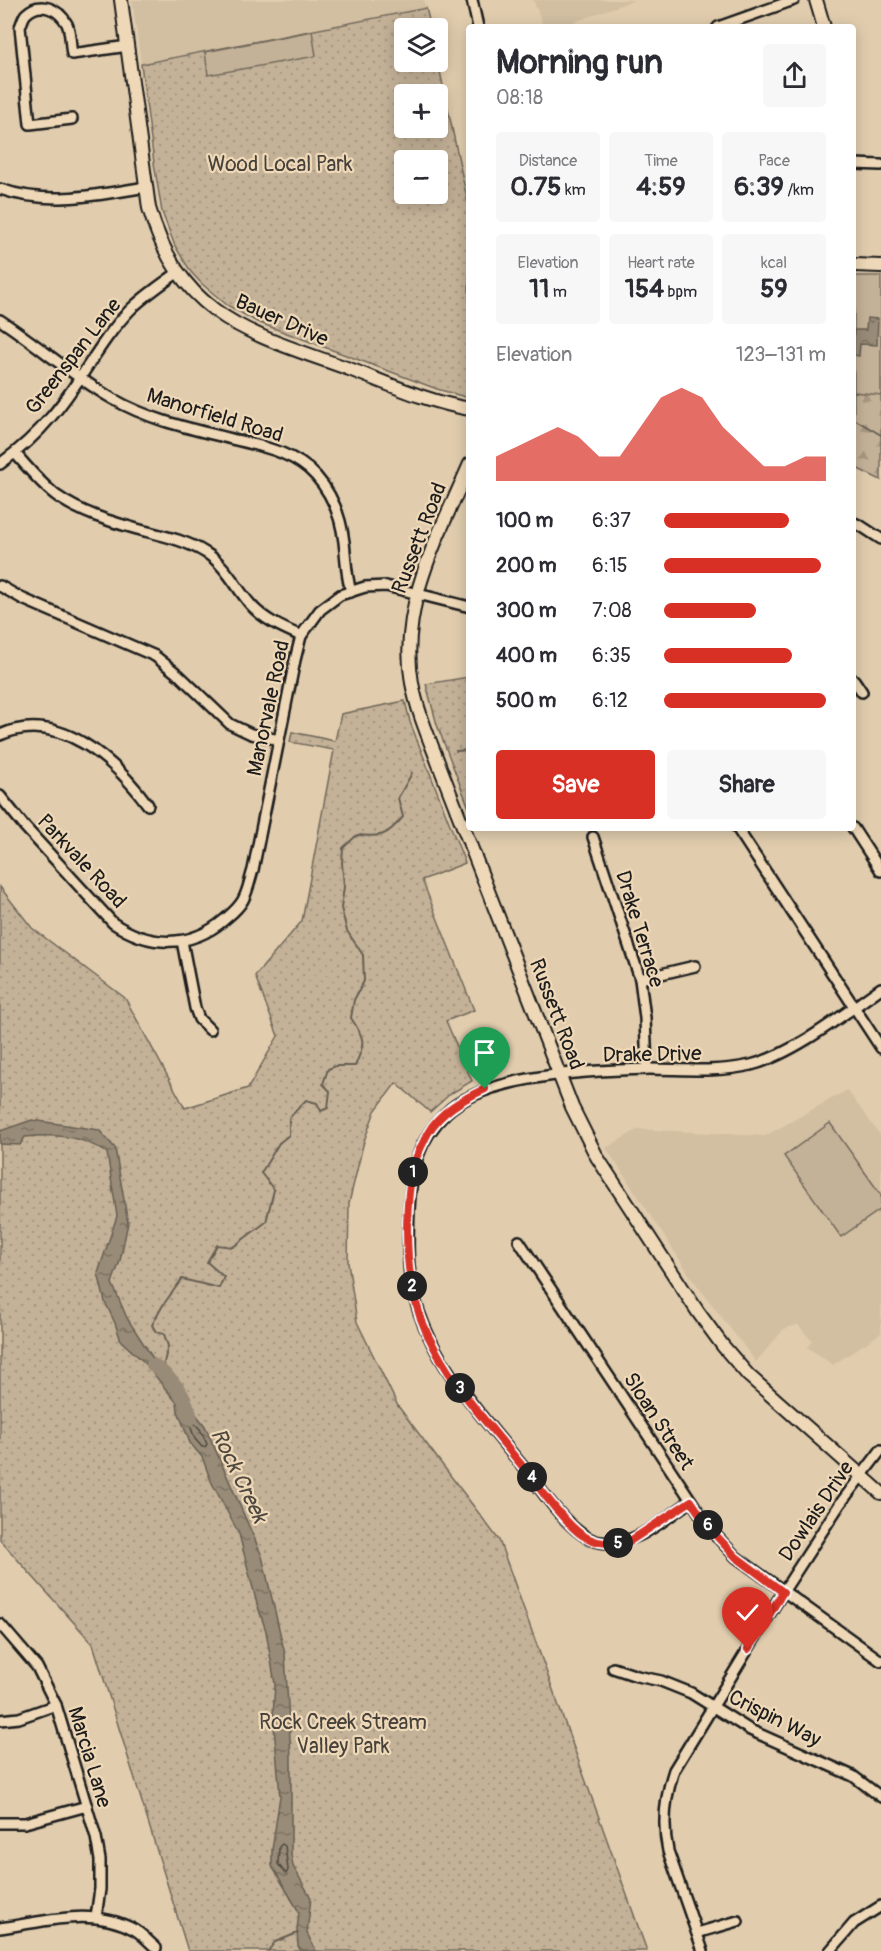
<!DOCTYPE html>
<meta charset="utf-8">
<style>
body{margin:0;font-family:Pangolin,sans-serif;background:#f7f7f7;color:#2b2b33;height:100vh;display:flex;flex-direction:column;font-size:22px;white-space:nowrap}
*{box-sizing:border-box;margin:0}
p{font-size:20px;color:#7c7c81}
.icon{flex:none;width:33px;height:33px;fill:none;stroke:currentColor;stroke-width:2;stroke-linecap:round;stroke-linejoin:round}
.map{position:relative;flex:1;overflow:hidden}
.sheet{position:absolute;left:466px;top:24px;width:390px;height:807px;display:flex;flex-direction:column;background:#fff;border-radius:6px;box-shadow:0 3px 15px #0003}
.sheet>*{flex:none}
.fabs{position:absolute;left:394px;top:18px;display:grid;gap:12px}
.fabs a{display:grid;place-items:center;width:54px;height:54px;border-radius:6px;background:#fff;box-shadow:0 3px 15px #0003;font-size:30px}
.pin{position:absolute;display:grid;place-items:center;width:51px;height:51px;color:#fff;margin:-62px -26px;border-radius:50% 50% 50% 0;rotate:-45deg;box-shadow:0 0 6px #0007}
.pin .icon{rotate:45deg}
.km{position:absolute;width:30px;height:30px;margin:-15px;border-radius:50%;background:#222;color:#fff;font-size:16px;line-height:30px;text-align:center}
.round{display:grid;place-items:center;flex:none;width:63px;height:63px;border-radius:6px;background:#f7f7f7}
.head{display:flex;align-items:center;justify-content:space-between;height:102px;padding:0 30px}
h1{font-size:33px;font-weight:800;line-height:45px}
.stats{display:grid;grid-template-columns:repeat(3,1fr);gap:9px;height:102px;padding:6px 30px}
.stats div{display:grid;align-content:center;border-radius:6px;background:#f7f7f7;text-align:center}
.stats b{font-size:26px;font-weight:800}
.stats small{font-size:16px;font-weight:400}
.stats p{font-size:16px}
.chart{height:168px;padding:12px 30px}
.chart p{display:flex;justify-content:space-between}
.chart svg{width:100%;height:108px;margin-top:6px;fill:#d93025;opacity:.7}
.primary-button{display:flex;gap:12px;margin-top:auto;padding:12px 30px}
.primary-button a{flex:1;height:69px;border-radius:6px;background:#d93025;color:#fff;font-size:24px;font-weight:800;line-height:69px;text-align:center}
.primary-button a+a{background:#f7f7f7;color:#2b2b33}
ul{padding:0 30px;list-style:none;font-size:20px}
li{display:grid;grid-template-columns:96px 72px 1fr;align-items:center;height:45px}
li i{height:15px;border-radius:8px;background:#d93025}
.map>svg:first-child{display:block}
</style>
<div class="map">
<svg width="881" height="1951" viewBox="0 0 881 1951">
<defs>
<pattern id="forest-firs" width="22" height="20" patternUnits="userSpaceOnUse" patternTransform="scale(1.5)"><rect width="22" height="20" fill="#c4b298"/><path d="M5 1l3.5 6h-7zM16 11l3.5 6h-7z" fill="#a89882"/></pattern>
<pattern id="park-dots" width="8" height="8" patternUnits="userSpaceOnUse" patternTransform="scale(1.5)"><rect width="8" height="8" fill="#c4b298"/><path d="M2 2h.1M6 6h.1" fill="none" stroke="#a89882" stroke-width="1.8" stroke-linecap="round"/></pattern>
<pattern id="water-ripples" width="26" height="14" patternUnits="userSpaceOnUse" patternTransform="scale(1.5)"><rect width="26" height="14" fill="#988b77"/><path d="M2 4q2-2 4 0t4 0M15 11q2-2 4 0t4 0" fill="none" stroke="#7b7161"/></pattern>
</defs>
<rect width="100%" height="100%" fill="#e1cdae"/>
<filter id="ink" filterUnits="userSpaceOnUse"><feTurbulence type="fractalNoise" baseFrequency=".0167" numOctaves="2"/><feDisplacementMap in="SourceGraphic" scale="12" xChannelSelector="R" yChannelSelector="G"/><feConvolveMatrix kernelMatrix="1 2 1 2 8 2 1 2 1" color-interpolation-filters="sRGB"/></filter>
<g filter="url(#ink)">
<g fill="#d2bfa2">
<path d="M132 0H424L426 8 141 64Z"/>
<path d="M533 0H634L561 27H544Z"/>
<path d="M847 1090 881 1136V1333L833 1365 807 1347 812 1341 798 1325 784 1329 756 1362 693 1280 606 1148 638 1129 765 1136Z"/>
</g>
<path fill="url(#forest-firs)" stroke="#70675a" stroke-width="1.5" d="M854 376 881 379V480L854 467Z"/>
<g fill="url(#park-dots)" stroke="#70675a" stroke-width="1.5" fill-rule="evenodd">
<path d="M426 8 431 28H405V62H438L469 208V398L437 389 257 322 227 305 202 284 191 272 175 246 162 212 154 163 141 64ZM405 94H438V128H405ZM405 160H438V194H405Z"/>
<path d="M469 677H470L469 808 437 725 426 684Z"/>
<path d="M405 701 410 722 465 863 422 880 474 1010 446 1021 472 1081 450 1094 430 1112 396 1083 375 1111 364 1141 349 1203 348 1262 357 1322 398 1406 499 1540 647 1951H188L93 1644 0 1540V887L32 928 125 998 185 1108 248 1088 278 1036 255 976 302 921 334 750 290 742 292 732 335 741 341 714Z"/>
</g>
<g fill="#c4b298" stroke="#70675a" stroke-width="1.5">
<path d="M312 31 316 56 208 75 205 52Z"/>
<path d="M854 276H881V395L854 392Z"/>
<path d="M830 1123 881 1195V1209L841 1237 784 1156Z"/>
</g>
<g fill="url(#water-ripples)" stroke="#665f53" stroke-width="1.5">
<path d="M867 318 878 319 877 345 860 344 859 356 854 355V330H866Z"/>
<path d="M32 1120 99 1130 115 1148 128 1223 120 1261 112 1283 127 1318 152 1357 205 1426 262 1556 285 1654 291 1756V1854L293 1866 311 1898 307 1933 316 1951H301L298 1946 297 1930 299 1912 272 1866V1850L280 1796 273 1715 275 1684 266 1631 257 1604 239 1534 211 1481 202 1457 190 1443 178 1411 177 1403 145 1363 121 1341 115 1323 105 1302 98 1273 117 1216 107 1153C81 1135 55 1134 25 1137L20 1145 0 1144V1131Z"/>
</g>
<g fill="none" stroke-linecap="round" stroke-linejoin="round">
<g stroke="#4e4840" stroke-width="1.5">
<path d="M192 1421 200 1429 207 1444 205 1447H202L195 1439 190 1425Z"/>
<path d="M282 1844 285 1846 288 1870 286 1874 278 1864 279 1847Z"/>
</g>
<g stroke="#665f53" stroke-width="2">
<path d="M854 419 881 435"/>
<path d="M456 751 470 750"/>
<path d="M162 1371 168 1346 164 1334 156 1332 152 1325 163 1305 182 1279 219 1288 224 1277 207 1262 217 1245 233 1247 266 1222 274 1190 261 1173 279 1143 289 1135V1118L306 1100 317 1103 321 1111 328 1108 330 1091 323 1084 328 1069 336 1066H355C365 1042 366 1040 351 1018L354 1000 364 981 363 955 347 931 341 908 344 887 342 863 343 848 357 835C382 837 386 837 403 817L398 798 412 773"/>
<path d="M268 1951 275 1942 298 1933"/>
</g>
<path stroke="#988b77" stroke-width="14" d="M153 1365C172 1378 186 1396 191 1418"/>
<g stroke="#1c1c1c" stroke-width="14">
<g id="minor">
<path d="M472 0 478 27"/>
<path d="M718 27 794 0"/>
<path d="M72 119 30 124 20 27C22 23 23 17 26 14 40 0 59 9 67 24 71 32 70 45 72 54L128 46"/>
<path d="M854 164 881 165"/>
<path d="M0 189C49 206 97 195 146 187"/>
<path d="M0 320C38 345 73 376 113 399 146 418 183 427 220 436 253 445 292 449 316 476 332 494 341 517 344 542 346 558 346 575 351 592"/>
<path d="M15 453C28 468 41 484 57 496 81 513 109 521 137 529 160 535 186 540 206 553 226 565 236 588 251 605 264 620 283 628 301 636"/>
<path d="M0 464C18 451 36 435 51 417 80 384 99 342 130 310 144 296 161 285 177 273"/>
<path d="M854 523 861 526 881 539"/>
<path d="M0 586 23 599 155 656 180 676 230 724 251 734 279 740"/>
<path d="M854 680 862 692"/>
<path d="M0 735C59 709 115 760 148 805"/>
<path d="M0 796 25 827 113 923C148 947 190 949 224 920 231 914 238 909 243 900 248 891 250 879 253 870L295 660 301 636 320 610 340 595 365 587 386 586 470 607"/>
<path d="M737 828 881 1048"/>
<path d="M853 828 881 871"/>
<path d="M593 837 640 979 645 1018 647 1069"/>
<path d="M182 941 195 1008 199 1019 210 1030"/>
<path d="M640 979 695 966"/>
<path d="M519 1241 710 1529 736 1557 881 1661"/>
<path d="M691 1501C664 1519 635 1548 600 1542 572 1538 542 1490 524 1468 478 1411 424 1356 411 1281 407 1258 408 1234 409 1211 411 1171 417 1141 446 1113 485 1074 595 1070 649 1069 683 1069 717 1073 751 1065 794 1054 844 1014 881 988"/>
<path d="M0 1624 37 1667 56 1705 96 1837 100 1860V1889L96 1917"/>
<path d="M613 1668 637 1676 661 1681 691 1693 750 1730 853 1776 881 1797"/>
<path d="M0 1720 19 1718 56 1705"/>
<path d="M0 1823H25L87 1806"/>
<path d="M0 1928C45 1922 92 1906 135 1930 142 1934 149 1942 156 1948"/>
<path d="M697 1933 738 1921"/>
<path d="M703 1951 668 1851C662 1824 665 1797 674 1770L783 1592 840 1504 881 1450"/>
<path d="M830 1951 854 1923 881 1906"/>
</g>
</g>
<g stroke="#1c1c1c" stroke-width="16">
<g id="tertiary">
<path d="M121 0 149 208C182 321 254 334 352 370 391 385 429 402 470 409"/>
<path d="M816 0 824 27"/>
<path d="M854 265 881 266"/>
<path d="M470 464C440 533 398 605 412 683 417 710 428 736 438 762L572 1107 597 1157 698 1312 723 1346 748 1375 881 1493"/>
</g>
</g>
<use href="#minor" stroke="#eed8b7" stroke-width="9"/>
<use href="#tertiary" stroke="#eed8b7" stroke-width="12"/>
</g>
</g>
<g fill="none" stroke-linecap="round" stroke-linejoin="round" filter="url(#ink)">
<g stroke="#fff" stroke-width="12">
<path id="route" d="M485 1089C463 1099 440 1112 428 1133 423 1143 416 1156 413 1167 406 1199 405 1248 411 1281 415 1304 423 1328 435 1349 457 1391 490 1426 519 1462 535 1481 563 1522 582 1535 596 1544 614 1545 630 1541L691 1501 710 1529 736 1557 783 1592 748 1649"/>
</g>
<use href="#route" stroke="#d93025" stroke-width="8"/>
</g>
<g text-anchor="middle" stroke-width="4.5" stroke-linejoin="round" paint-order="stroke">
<g font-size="21" fill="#46423b" stroke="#eed8b7">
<text x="280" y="171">Wood Local Park</text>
<text x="343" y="1729">Rock Creek Stream<tspan x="343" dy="24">Valley Park</tspan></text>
</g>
<g font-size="21" fill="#1c1c1c" stroke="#eed8b7">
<text transform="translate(282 320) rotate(24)" y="7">Bauer Drive</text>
<text transform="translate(73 356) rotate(-52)" y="7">Greenspan Lane</text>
<text transform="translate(215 415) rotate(17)" y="7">Manorfield Road</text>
<text transform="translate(419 538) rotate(-69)" y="7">Russett Road</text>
<text transform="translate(268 708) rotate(-78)" y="7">Manorvale Road</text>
<text transform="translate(82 861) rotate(47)" y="7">Parkvale Road</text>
<text transform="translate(640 929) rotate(73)" y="7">Drake Terrace</text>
<text transform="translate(557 1014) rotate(69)" y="7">Russett Road</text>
<text transform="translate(652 1054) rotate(-1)" y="7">Drake Drive</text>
<text transform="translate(659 1421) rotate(57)" y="7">Sloan Street</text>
<text transform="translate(816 1511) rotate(-56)" y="7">Dowlais Drive</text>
<text transform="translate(775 1718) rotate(27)" y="7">Crispin Way</text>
<text transform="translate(90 1757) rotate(73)" y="7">Marcia Lane</text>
</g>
<g font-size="22" font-style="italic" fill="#4e4840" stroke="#eed8b7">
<text transform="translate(240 1475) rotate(64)" y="8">Rock Creek</text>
</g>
</g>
</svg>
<div class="fabs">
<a><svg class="icon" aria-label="layers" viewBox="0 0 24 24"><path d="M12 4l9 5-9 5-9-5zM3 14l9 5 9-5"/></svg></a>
<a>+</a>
<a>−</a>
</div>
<div class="pin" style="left:485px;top:1089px;background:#1e9e55"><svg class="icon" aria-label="arrive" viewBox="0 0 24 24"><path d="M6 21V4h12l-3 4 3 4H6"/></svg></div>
<div class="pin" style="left:748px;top:1649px;background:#d93025"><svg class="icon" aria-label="check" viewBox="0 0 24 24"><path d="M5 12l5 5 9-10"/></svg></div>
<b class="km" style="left:413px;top:1172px">1</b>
<b class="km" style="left:412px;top:1286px">2</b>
<b class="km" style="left:460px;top:1388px">3</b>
<b class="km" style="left:532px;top:1477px">4</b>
<b class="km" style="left:618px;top:1543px">5</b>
<b class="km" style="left:708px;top:1525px">6</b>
<section class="sheet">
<div class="head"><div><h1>Morning run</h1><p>08:18</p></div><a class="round"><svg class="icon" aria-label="share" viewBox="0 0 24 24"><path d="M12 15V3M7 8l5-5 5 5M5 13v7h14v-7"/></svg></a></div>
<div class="stats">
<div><p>Distance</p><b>0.75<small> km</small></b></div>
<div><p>Time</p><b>4:59</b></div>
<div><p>Pace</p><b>6:39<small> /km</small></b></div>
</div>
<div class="stats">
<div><p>Elevation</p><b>11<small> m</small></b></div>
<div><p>Heart rate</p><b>154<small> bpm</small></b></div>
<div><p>kcal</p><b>59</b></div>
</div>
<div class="chart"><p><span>Elevation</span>123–131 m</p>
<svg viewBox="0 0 160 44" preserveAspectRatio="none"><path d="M0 44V34L10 30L20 26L30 22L40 26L50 34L60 34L70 22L80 10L90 6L100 10L110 22L120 30L130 38L140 38L150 34L160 34V44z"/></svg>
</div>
<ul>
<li><b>100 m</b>6:37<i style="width:77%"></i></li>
<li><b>200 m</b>6:15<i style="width:97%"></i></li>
<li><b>300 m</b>7:08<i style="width:57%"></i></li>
<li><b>400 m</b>6:35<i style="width:79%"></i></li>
<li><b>500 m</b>6:12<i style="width:100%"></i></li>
</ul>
<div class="primary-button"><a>Save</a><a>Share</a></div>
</section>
</div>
